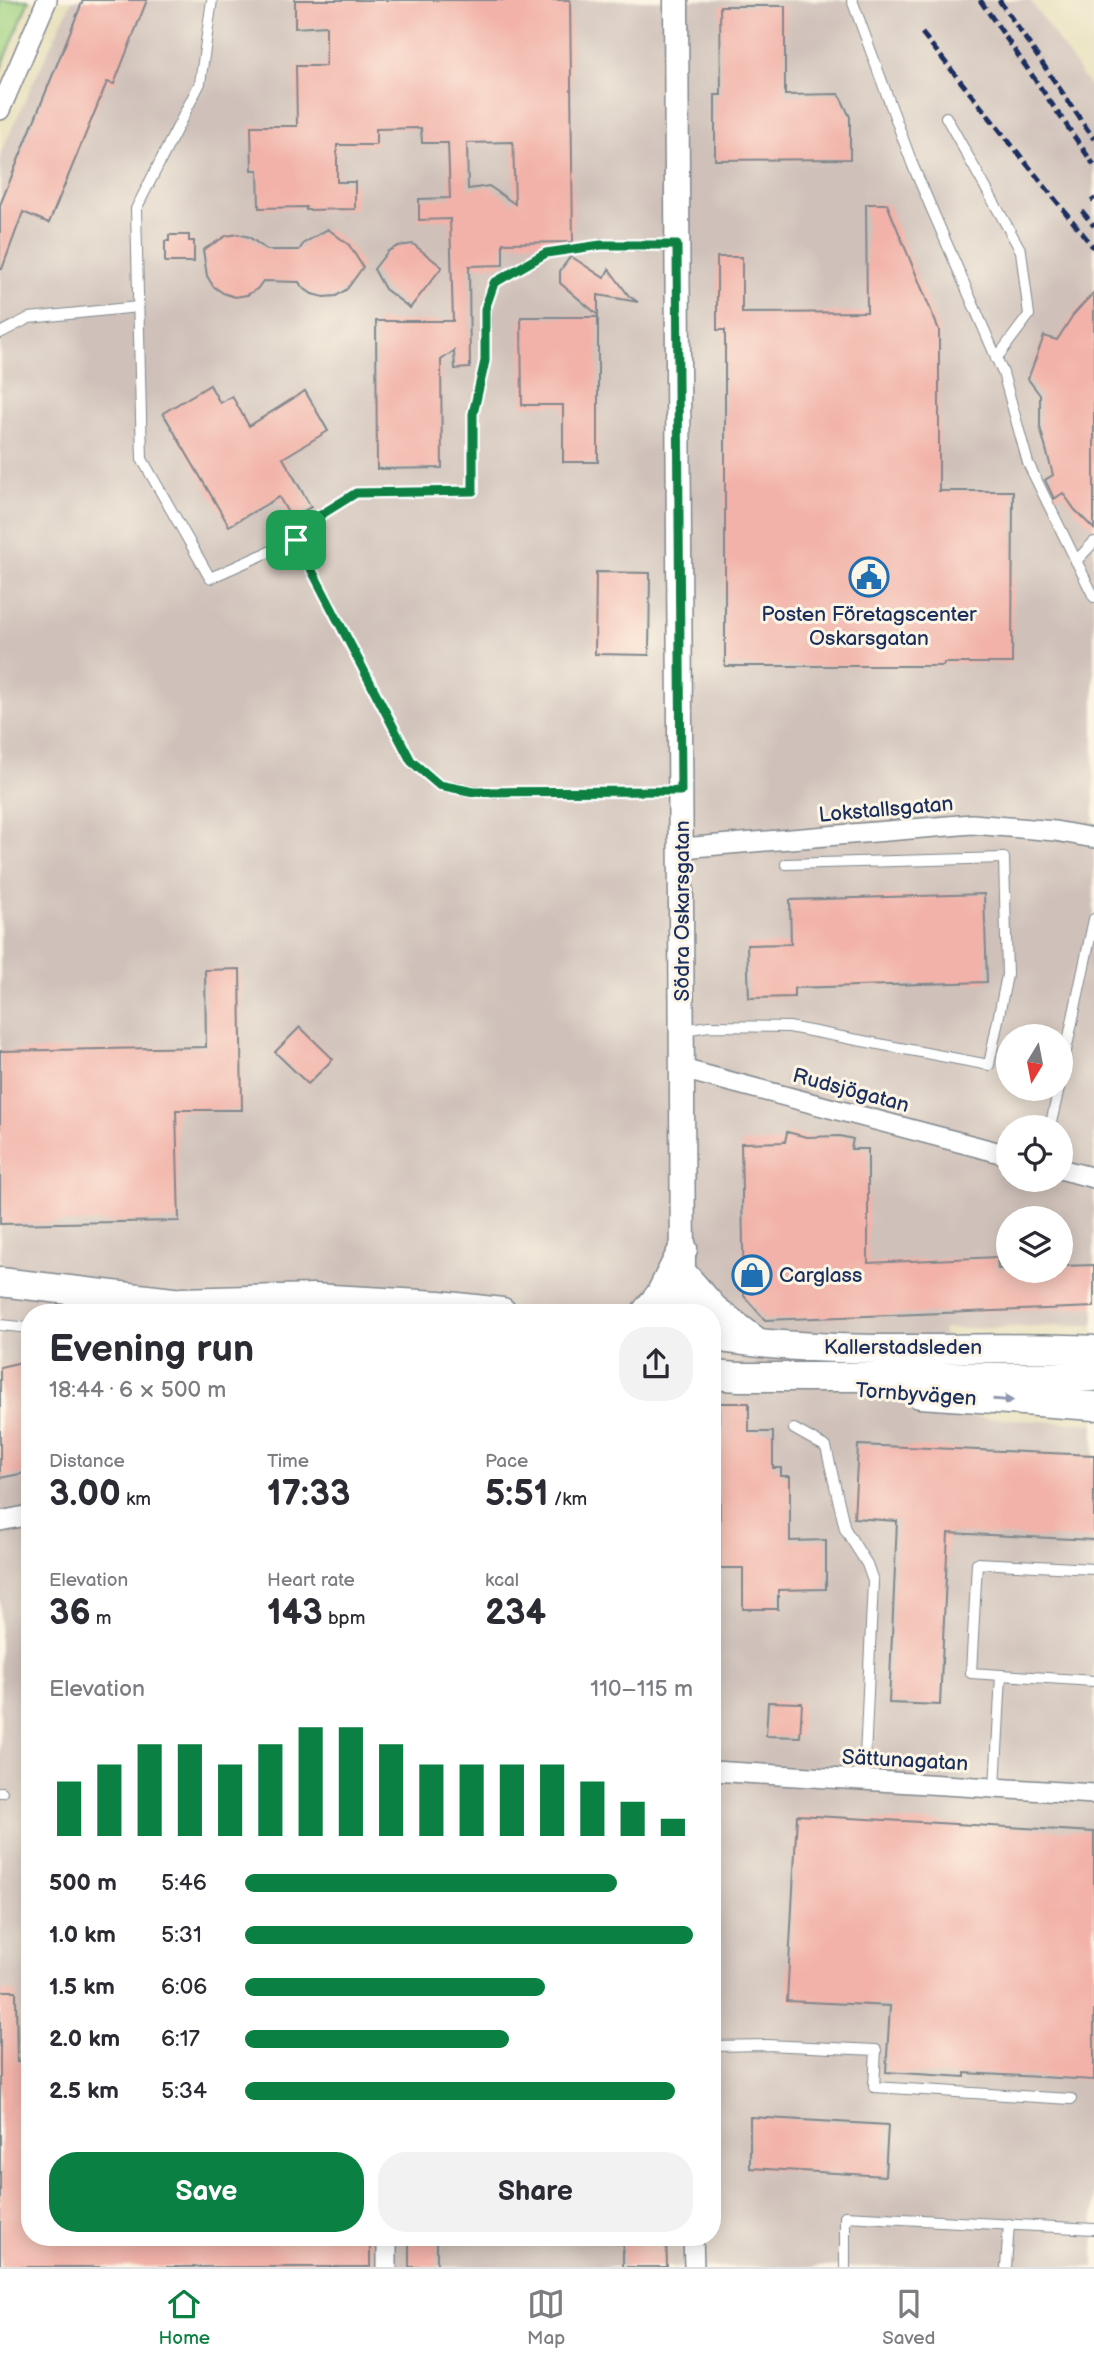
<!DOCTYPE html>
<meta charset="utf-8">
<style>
body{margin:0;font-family:"Balsamiq Sans",sans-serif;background:#f2f2f3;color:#2b2b33;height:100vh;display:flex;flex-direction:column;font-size:26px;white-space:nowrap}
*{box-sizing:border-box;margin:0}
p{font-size:23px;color:#7c7c81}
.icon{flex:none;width:38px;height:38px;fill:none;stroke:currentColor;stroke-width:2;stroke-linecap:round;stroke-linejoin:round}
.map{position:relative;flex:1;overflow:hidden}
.details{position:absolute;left:21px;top:1304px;width:700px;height:942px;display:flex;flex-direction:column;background:#fff;border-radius:28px;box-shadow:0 4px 18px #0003}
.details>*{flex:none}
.needle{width:46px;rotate:190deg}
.tools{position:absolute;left:996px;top:1024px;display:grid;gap:14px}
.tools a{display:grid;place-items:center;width:77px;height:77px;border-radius:50%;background:#fff;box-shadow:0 4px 18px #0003;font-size:35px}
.pin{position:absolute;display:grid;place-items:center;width:60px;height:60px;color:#fff;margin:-30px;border-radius:14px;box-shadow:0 4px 10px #0006}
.round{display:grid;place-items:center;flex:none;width:74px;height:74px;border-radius:28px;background:#f2f2f3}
.headline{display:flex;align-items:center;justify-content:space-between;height:119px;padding:0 28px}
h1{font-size:38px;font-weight:700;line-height:52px}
.figures{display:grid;grid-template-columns:repeat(3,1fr);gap:10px;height:119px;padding:7px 28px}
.figures div{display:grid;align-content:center}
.figures b{font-size:35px;font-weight:700}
.figures small{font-size:19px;font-weight:400}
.figures p{font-size:19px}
.chart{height:196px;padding:14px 28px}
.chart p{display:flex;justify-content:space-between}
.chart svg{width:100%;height:126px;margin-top:7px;stroke:#0b8043;stroke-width:6}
.primary-button{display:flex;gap:14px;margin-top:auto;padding:14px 28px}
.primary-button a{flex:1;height:80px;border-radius:28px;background:#0b8043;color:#fff;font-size:28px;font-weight:700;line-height:80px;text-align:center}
.primary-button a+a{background:#f2f2f3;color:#2b2b33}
ul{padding:0 28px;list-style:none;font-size:23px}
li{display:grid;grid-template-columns:112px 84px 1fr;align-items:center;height:52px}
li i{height:18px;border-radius:9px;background:#0b8043}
.menu{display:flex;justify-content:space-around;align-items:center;height:98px;border-top:2px solid #e1e1e2;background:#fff;font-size:19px;color:#7c7c81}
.menu a{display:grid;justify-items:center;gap:4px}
.menu .current{color:#0b8043}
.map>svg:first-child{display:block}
</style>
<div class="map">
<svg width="1094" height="2267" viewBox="0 0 1094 2267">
<rect width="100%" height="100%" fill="#fcf5e5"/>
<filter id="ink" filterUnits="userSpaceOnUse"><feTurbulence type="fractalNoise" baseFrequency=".0143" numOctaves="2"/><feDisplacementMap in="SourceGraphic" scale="14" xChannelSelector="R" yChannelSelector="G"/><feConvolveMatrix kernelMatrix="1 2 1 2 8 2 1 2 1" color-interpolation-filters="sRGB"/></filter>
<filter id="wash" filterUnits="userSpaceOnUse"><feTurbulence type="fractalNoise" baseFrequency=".00686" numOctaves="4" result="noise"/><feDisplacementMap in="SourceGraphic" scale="28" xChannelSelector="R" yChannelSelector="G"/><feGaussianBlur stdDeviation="1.57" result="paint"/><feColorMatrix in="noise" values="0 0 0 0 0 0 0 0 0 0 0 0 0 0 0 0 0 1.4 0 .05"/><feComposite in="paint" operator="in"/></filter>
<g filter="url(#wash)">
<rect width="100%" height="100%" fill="#e7e0bc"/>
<path fill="#cfc1ba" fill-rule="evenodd" d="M72 0H1030L1094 93V1325L944 1329 937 1415 1094 1424V2267H0V154ZM1008 1036H1060V1088H1008ZM1008 1127H1060V1180H1008ZM1008 1218H1060V1270H1008ZM30 1312H712V2236H30Z"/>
<path fill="#a3d483" stroke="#5f8270" stroke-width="2" d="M0 0H29L0 71Z"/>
<g id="blocks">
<g fill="#f2b2a9" fill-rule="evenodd">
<path d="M83 0H147L114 84 107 82 49 223 23 212 2 269H0V205Z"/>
<path d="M295 0H570L573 242 503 243V265L469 266 470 368 455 369 454 351 441 360 442 468 377 469 376 321H453L450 219 419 220V199L450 198 448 143H422L421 128 376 129V145H337V182H355V209L306 210V207L259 208 258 170H252L251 126H297L296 66H326V26L295 28ZM513 142 515 204 489 186 468 189 467 143Z"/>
<path d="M720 6H785V95L839 94 850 117V159L715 160V95H721Z"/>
<path d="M866 204H887L939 330V491H1013L1012 663H944L943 666H725V330H717V257H742V313L867 312Z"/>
<path d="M328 229 349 245 363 267 347 289 336 296 324 297 312 294 302 287 299 282 263 281 257 289 247 295 235 297 223 293 213 286 207 276 203 250 226 236 238 234 249 237 267 250H299L304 243Z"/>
<path d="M169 235H189V241H194V262H165V241H169Z"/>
<path d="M413 244 442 267 410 308 385 289 374 269 388 251 398 246Z"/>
<path d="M570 257H572L604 278 609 269 629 296 638 302 598 295V315L560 283V271Z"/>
<path d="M1094 292V529L1075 510 1063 493 1054 499 1045 480 1053 475 1040 427V395L1028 379 1044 336 1057 340 1073 315Z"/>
<path d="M521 317H598V462H563V405H522Z"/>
<path d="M210 385 220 403 232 396 249 426 305 391 328 431 283 458 311 507 291 518 279 497 229 526 163 413Z"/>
<path d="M596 572 650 573 649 655 595 654Z"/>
<path d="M984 894 987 982 794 988V997L749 998 747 945 791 944 790 900Z"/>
<path d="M240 969 242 1110H176L179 1221 0 1224V1051L206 1047 205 970Z"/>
<path d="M300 1027 333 1059 308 1084 275 1052Z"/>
<path d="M787 1132 807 1137 840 1136 853 1139 851 1149H868V1263L997 1257 998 1269 1008 1268V1270H1060V1266L1094 1265V1307L765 1320 744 1296 741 1143 785 1142Z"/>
<path d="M30 1360V1472L0 1478V1367Z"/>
<path d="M719 1403H749V1432H773V1468H781V1476H790V1541L826 1540V1589L778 1590V1609H743V1568H720Z"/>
<path d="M858 1445 1094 1455V1540L948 1533 940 1705 889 1703 897 1521 854 1518Z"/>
<path d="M768 1702 802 1703 800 1737 766 1736Z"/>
<path d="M797 1815 1094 1832V2080L965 2073V2077L886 2072 890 2006 787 2001Z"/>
<path d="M0 1991H16L17 2062H30V2236H370V2267H0Z"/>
<path d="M750 2117 888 2125 885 2176 750 2168Z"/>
<rect x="409" y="2236" width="28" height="31"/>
<path d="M623 2236H666L667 2267H623Z"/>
</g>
</g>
</g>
<g filter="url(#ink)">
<use href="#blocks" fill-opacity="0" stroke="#81888d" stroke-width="2"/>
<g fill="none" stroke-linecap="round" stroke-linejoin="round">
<g stroke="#81888d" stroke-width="12">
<g id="service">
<path d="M212 0 200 83 136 209 142 459 210 578 296 540"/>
<path d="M852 0 913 166 1003 373 1028 463 1094 597"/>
<path d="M946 117 1021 251 1029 315 996 359"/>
<path d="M676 245H601L546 253 494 283 485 309V361L473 414V491L356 493 319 516 296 540 411 761 439 785 475 792 678 791"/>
<path d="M0 333 29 318 138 307"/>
<path d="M1076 561 1094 542"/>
<path d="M684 1030 709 1026 789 1027 989 1065 1007 975 1004 858 786 864"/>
<path d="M1060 1079 1094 919"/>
<path d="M1050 1127 1059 1088"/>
<path d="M0 1325 30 1328"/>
<path d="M794 1429 826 1447 845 1529 867 1564 873 1581 864 1780"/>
<path d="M1001 1675 1094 1681"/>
<path d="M995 1788 1001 1675 971 1673 977 1563 1094 1569"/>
<path d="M0 1792H2"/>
<path d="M712 2046 766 2045 876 2050 874 2087 1071 2099"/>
<path d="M845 2267V2216L1094 2229"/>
<path d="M1006 2267 1009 2224"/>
</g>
</g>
<g stroke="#81888d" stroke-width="22">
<g id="minor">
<path d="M0 110 47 0"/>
<path d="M682 848 972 824 1055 831 1094 838"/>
<path d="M682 1069 1008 1155"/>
<path d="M1060 1169 1094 1178"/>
<path d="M0 1521 30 1515"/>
<path d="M712 1771 1094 1794"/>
<path d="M387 2236V2267"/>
<path d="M693 2236 694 2267"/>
</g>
</g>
<g stroke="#81888d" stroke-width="27">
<path id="tertiary" d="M676 0 683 1274 681 1312"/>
</g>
<g stroke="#81888d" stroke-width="31">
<g id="secondary">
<path d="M683 1274 714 1309 757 1342"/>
<path d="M0 1282 199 1305"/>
<path d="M182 1302 313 1298 439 1305 502 1312"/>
<path d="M646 1312 660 1295 683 1249"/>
<path d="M712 1337C741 1341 769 1345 798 1346 896 1353 995 1345 1094 1350"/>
<path d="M712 1375 739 1377H1094"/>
<path d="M920 1394 1094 1406"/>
</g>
</g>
<use href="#service" stroke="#fff" stroke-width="10"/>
<use href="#minor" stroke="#fff" stroke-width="19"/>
<use href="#tertiary" stroke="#fff" stroke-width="24"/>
<use href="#secondary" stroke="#fff" stroke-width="28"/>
<g stroke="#1b2f5e" stroke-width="5" stroke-dasharray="10 5" stroke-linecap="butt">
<path d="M980 0 1094 165"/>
<path d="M999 0 1094 139"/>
<path d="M922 33 1094 248"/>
<path d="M1092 198 1094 201"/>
<path d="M1082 211 1094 226"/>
</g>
</g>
<defs><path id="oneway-solid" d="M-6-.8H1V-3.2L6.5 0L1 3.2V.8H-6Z" transform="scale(1.75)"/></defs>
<use fill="#8d97ae" href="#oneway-solid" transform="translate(1003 1400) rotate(4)"/>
</g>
<g fill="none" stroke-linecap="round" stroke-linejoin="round" filter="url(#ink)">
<g stroke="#fff" stroke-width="14">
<path id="route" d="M601 245H677L681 791 474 792 439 785 411 761 296 540 319 516 356 493 473 491V414L485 361V309L494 283 546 253Z"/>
</g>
<use href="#route" stroke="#0b8043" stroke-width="9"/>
</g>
<defs>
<g id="civic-ring" transform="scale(2.0125)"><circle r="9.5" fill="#fcf5e5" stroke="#1f6fb2" stroke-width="1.5"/><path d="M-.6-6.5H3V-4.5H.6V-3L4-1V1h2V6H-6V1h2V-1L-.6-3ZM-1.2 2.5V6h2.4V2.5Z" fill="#1f6fb2"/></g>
<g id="shop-ring" transform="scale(2.0125)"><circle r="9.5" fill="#fcf5e5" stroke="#1f6fb2" stroke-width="1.5"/><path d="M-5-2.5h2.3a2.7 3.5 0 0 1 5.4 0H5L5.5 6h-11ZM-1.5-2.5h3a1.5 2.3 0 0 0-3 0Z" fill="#1f6fb2"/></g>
</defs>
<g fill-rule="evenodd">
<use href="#civic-ring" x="869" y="577"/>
<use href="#shop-ring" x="752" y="1275"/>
</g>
<g text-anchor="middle" stroke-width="6" stroke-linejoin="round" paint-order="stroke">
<g font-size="21" fill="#1b2f5e" stroke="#fcf5e5">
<text x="869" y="621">Posten Företagscenter<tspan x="869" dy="24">Oskarsgatan</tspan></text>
<text x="779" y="1282" text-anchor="start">Carglass</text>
</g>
<g font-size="21" fill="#1b2f5e" stroke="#fcf5e5">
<text transform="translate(886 809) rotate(-5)" y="7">Lokstallsgatan</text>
<text transform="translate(682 911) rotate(-90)" y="7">Södra Oskarsgatan</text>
<text transform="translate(851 1090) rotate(15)" y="7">Rudsjögatan</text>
<text x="903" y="1354">Kallerstadsleden</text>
<text transform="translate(916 1394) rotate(4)" y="7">Tornbyvägen</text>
<text transform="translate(905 1760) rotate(3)" y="7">Sättunagatan</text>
</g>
</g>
</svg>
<div class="tools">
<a><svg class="needle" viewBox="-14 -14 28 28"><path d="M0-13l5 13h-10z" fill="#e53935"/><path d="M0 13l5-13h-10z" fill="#7c7c81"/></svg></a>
<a><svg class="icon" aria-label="locate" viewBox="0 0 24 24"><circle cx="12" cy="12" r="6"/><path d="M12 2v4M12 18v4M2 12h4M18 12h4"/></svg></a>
<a><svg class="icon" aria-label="layers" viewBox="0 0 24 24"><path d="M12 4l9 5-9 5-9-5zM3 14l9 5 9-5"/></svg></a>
</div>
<div class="pin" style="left:296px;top:540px;background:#1e9e55"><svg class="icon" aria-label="arrive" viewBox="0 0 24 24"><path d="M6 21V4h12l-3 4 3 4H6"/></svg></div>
<section class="details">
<div class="headline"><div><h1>Evening run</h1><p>18:44 · 6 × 500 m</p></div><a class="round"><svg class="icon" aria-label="share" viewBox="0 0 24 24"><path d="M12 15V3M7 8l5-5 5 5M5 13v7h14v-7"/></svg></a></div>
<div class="figures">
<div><p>Distance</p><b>3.00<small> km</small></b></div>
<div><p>Time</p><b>17:33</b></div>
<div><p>Pace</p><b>5:51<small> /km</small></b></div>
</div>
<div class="figures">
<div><p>Elevation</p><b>36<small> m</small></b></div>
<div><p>Heart rate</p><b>143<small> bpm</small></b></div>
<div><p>kcal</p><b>234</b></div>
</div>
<div class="chart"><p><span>Elevation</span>110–115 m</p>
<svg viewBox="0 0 160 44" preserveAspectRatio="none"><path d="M5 44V25M15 44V19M25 44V12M35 44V12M45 44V19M55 44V12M65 44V6M75 44V6M85 44V12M95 44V19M105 44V19M115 44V19M125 44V19M135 44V25M145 44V32M155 44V38"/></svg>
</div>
<ul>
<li><b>500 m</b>5:46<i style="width:83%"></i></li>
<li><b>1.0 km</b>5:31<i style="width:100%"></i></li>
<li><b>1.5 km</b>6:06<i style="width:67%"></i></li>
<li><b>2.0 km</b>6:17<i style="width:59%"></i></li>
<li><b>2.5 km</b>5:34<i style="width:96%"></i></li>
</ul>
<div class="primary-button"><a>Save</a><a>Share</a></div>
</section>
</div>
<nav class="menu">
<a class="current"><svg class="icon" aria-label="home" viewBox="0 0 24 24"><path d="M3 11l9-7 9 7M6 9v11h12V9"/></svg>Home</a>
<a><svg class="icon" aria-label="map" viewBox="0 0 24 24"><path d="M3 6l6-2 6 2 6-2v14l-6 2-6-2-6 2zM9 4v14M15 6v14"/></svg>Map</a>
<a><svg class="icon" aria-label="saved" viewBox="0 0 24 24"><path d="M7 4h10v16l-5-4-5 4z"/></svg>Saved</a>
</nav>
